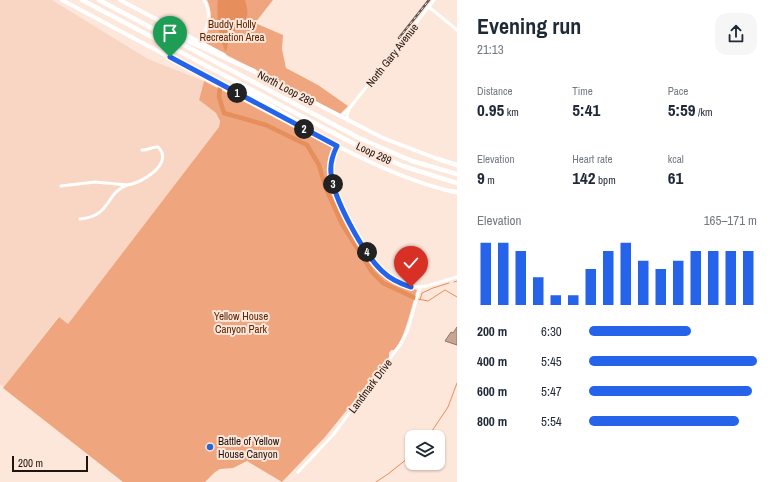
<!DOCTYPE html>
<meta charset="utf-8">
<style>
body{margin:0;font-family:"Archivo Narrow",sans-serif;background:#f6f6f7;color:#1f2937;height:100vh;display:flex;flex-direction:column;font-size:15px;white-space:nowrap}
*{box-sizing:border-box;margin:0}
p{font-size:13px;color:#747a83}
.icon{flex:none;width:22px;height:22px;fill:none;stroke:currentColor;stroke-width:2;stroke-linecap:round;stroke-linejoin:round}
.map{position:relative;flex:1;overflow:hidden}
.panel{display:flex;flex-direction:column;background:#fff;width:320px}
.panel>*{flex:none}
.buttons{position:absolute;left:405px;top:430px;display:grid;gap:8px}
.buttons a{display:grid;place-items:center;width:40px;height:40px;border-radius:8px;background:#fff;box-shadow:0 1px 3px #0004;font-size:20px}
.scale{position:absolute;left:12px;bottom:10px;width:76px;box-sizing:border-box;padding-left:4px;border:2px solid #20140e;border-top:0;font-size:11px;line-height:14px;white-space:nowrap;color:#20140e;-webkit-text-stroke:3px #fde7db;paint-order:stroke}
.pin{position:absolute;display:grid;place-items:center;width:34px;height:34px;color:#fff;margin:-41px -17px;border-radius:50% 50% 50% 0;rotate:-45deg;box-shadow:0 0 4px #0007}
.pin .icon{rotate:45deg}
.km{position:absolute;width:20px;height:20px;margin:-10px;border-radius:50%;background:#222;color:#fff;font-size:11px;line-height:20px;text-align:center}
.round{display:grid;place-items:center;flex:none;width:42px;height:42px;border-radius:12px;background:#f6f6f7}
.summary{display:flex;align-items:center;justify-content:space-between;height:68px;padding:0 20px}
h1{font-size:22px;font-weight:700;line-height:30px}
.figures{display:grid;grid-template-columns:repeat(3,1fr);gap:6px;height:68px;padding:4px 20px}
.figures div{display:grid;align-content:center}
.figures b{font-size:17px;font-weight:700}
.figures small{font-size:11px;font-weight:400}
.figures p{font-size:11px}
.chart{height:112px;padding:8px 20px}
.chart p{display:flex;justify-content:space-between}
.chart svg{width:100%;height:72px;margin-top:4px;stroke:#2563eb;stroke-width:6}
ul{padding:0 20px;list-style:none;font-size:13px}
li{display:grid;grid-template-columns:64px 48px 1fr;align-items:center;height:30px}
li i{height:10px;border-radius:5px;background:#2563eb}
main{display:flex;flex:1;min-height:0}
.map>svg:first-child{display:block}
</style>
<main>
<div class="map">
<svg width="457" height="482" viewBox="0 0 457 482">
<rect width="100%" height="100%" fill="#fde7db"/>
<path fill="#f9d6c4" d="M0 0H52L148 59 204 81 199 100 216 113 220 121 219 127 68 324 58 317 4 387 0 384Z"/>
<g fill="#efa67e">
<path d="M207 0H273L255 23 283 35 282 49 286 68 318 85 348 106 340 114 204 43C203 38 206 35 208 31 212 21 212 10 207 0Z"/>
<path d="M204 81 333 148C330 156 328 164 328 172 330 200 362 258 383 275 393 283 405 286 417 290 411 307 405 339 394 350H391L389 353V358L325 437 282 482 247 461 233 468 220 469 215 472 205 482H123L3 388 59 317 68 324 219 127 220 121 216 113 199 100Z"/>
</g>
<path fill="#e68e5c" d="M218 0H245C253 26 240 24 226 39L228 43 226 52C219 40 216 14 218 0Z"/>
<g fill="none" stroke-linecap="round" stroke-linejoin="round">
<g stroke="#e68e5c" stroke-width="1">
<path d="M454 282 457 281"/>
<path d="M418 299 428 301 445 290 457 297"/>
<path d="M420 300 422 293 433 288 449 283"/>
<path d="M428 437 448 407 457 383"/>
<path d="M376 482 388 474 412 455"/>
</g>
<path stroke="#e68e5c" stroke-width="4.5" d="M220 87 219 97 224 113 266 125 307 145 319 165 325 186 342 224 372 272 383 283 415 298"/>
</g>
<path fill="#c7a593" stroke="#957564" d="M457 327V345L445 341 451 332 453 333Z"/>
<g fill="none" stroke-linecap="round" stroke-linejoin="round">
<g stroke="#fff" stroke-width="3">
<path d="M429 7 457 30"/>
<path d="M199 42C207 29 213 15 204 0"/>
<path d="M340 117 349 109 434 0"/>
<path d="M348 121 347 116 349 109"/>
<path d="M337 146C333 154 330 163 331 172 333 198 362 251 380 270 387 277 397 282 406 285 422 291 441 281 457 277"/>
<path d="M127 185C141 184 175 163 158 147 152 146 148 151 142 150"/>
<path d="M61 186 95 182 127 185C105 193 112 216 80 219"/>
<path d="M298 472 333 435 400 345 407 332 420 287"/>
</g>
<g stroke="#fff" stroke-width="4">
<path d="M62 0 314 134"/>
<path d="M120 0 224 55"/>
<path d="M251 70 383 138 438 159"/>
<path d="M329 142C369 162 410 182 454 192"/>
</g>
<g stroke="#fff" stroke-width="4.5">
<path d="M82 0 360 147 403 166 457 183"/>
<path d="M99 0 359 138 412 161 457 174"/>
<path d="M159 28 254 71"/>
<path d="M238 86 332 143"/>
<path d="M438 159 457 165"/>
<path d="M451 191 457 192"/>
</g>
<g stroke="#62534b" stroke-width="2.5">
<path id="rail" d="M399 38 429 0"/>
</g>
<use href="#rail" stroke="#fde7db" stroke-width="1" stroke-dasharray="3" stroke-linecap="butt"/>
</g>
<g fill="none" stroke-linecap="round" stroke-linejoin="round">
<g stroke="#fff" stroke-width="8">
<path id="route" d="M170 57 337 146C333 154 330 164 331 173 333 198 363 253 382 271 390 279 401 284 411 287"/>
</g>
<use href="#route" stroke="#2563eb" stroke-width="5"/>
</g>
<circle fill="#2369d5" stroke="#fde7db" stroke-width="1.5" cx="210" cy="447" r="4"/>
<g text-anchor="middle" stroke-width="4" stroke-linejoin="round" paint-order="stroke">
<g font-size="11" fill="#5b2500" stroke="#fde7db">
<text x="232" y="28">Buddy Holly<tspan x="232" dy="13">Recreation Area</tspan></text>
<text x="241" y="320">Yellow House<tspan x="241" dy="13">Canyon Park</tspan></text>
</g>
<g font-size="11" fill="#20140e" stroke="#fde7db">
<text transform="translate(392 55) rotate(-52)" y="4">North Gary Avenue</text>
<text transform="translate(286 88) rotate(28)" y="4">North Loop 289</text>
<text transform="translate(374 153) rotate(25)" y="4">Loop 289</text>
<text transform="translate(370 386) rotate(-53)" y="4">Landmark Drive</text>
</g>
<g font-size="11" fill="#20140e" stroke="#fde7db" text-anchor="start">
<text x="218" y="445">Battle of Yellow<tspan x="218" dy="13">House Canyon</tspan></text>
</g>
</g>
</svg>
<div class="buttons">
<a><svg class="icon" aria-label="layers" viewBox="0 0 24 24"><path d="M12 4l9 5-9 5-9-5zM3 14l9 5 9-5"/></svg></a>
</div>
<div class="scale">200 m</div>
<div class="pin" style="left:170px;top:57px;background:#1e9e55"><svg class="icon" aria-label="arrive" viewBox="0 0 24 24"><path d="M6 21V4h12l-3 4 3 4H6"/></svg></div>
<div class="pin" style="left:411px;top:287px;background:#d93025"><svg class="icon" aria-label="check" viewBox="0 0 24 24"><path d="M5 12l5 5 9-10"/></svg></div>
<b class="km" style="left:237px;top:93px">1</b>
<b class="km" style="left:304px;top:129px">2</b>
<b class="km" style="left:333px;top:184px">3</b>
<b class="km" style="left:367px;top:252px">4</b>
</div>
<section class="panel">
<div class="summary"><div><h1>Evening run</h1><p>21:13</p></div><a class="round"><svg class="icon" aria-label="share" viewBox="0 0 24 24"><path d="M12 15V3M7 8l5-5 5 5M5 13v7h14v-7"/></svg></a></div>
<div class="figures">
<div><p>Distance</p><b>0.95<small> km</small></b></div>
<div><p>Time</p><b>5:41</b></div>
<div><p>Pace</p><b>5:59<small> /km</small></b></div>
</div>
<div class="figures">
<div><p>Elevation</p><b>9<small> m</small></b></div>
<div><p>Heart rate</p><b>142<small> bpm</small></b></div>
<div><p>kcal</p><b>61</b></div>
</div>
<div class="chart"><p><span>Elevation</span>165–171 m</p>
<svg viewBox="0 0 160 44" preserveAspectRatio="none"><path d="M5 44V6M15 44V6M25 44V11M35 44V27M45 44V38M55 44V38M65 44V22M75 44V11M85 44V6M95 44V17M105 44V22M115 44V17M125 44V11M135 44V11M145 44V11M155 44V11"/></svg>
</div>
<ul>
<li><b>200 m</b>6:30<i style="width:61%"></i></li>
<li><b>400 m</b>5:45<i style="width:100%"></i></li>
<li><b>600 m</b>5:47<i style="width:97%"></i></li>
<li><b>800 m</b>5:54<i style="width:89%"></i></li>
</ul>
</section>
</main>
